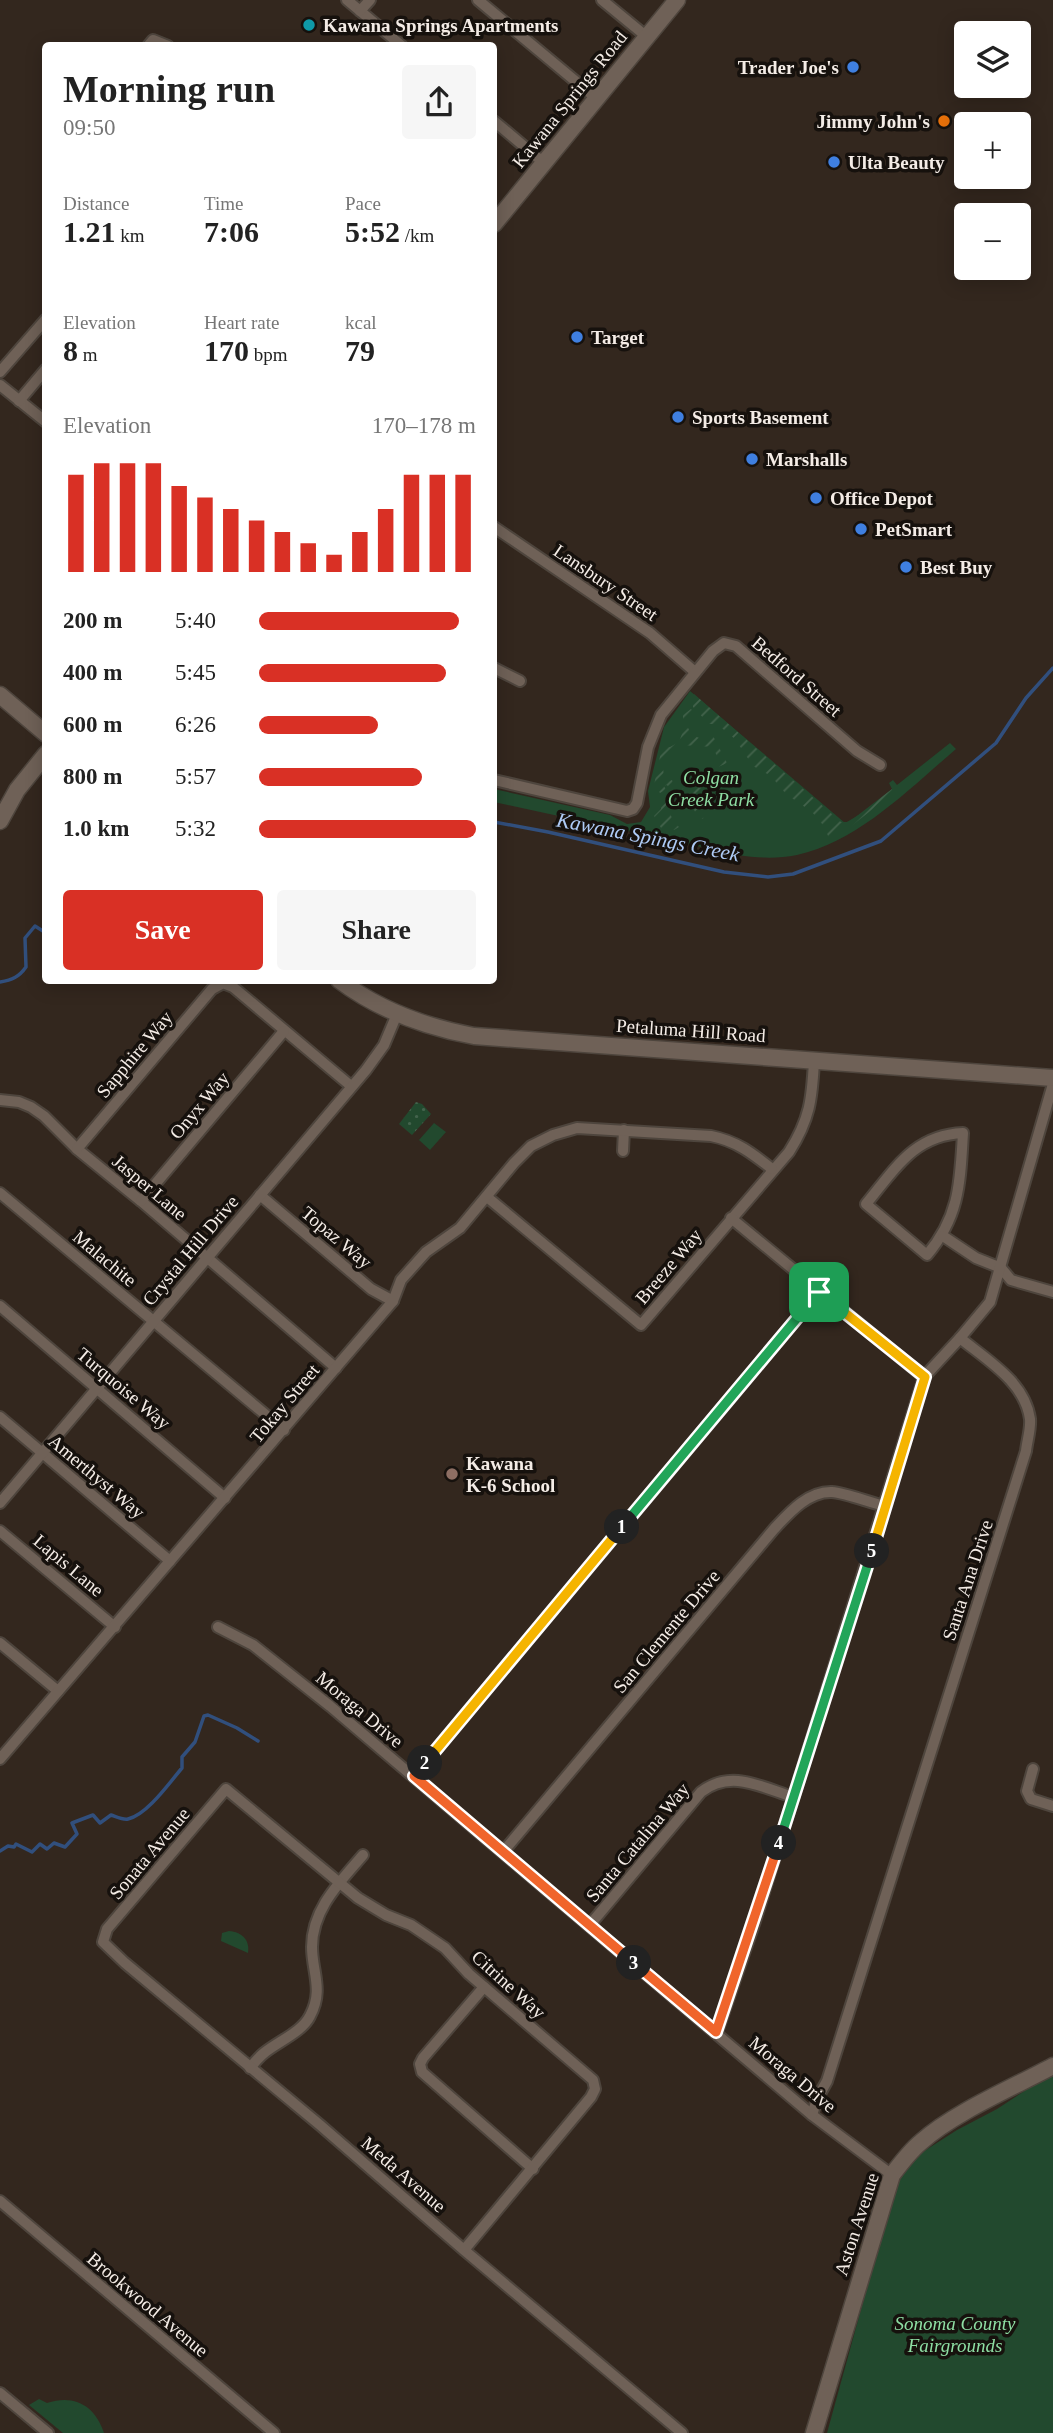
<!DOCTYPE html>
<meta charset="utf-8">
<style>
body{margin:0;font-family:"Times New Roman",serif;background:#f6f6f6;color:#222;height:100vh;display:flex;flex-direction:column;font-size:26px;white-space:nowrap}
*{box-sizing:border-box;margin:0}
p{font-size:23px;color:#767676}
.icon{flex:none;width:38px;height:38px;fill:none;stroke:currentColor;stroke-width:2;stroke-linecap:round;stroke-linejoin:round}
.map{position:relative;flex:1;overflow:hidden}
.side{position:absolute;left:42px;top:42px;width:455px;height:942px;display:flex;flex-direction:column;background:#fff;border-radius:7px;box-shadow:0 4px 18px #0003}
.side>*{flex:none}
.tools{position:absolute;left:954px;top:21px;display:grid;gap:14px}
.tools a{display:grid;place-items:center;width:77px;height:77px;border-radius:7px;background:#fff;box-shadow:0 4px 18px #0003;font-size:35px}
.pin{position:absolute;display:grid;place-items:center;width:60px;height:60px;color:#fff;margin:-30px;border-radius:14px;box-shadow:0 4px 10px #0006}
.km{position:absolute;width:35px;height:35px;margin:-18px;border-radius:50%;background:#222;color:#fff;font-size:19px;line-height:35px;text-align:center}
.round{display:grid;place-items:center;flex:none;width:74px;height:74px;border-radius:7px;background:#f6f6f6}
.overview{display:flex;align-items:center;justify-content:space-between;height:119px;padding:0 21px}
h1{font-size:38px;font-weight:600;line-height:52px}
.metrics{display:grid;grid-template-columns:repeat(3,1fr);gap:10px;height:119px;padding:7px 21px}
.metrics div{display:grid;align-content:center}
.metrics b{font-size:30px;font-weight:600}
.metrics small{font-size:19px;font-weight:400}
.metrics p{font-size:19px}
.chart{height:196px;padding:14px 21px}
.chart p{display:flex;justify-content:space-between}
.chart svg{width:100%;height:126px;margin-top:7px;stroke:#d93025;stroke-width:6}
.action{display:flex;gap:14px;margin-top:auto;padding:14px 21px}
.action a{flex:1;height:80px;border-radius:7px;background:#d93025;color:#fff;font-size:28px;font-weight:600;line-height:80px;text-align:center}
.action a+a{background:#f6f6f6;color:#222}
ul{padding:0 21px;list-style:none;font-size:23px}
li{display:grid;grid-template-columns:112px 84px 1fr;align-items:center;height:52px}
li i{height:18px;border-radius:9px;background:#d93025}
.map>svg:first-child{display:block}
</style>
<div class="map">
<svg width="1053" height="2433" viewBox="0 0 1053 2433">
<defs>
<pattern id="grass-dots" width="8" height="8" patternUnits="userSpaceOnUse" patternTransform="scale(1.75)"><rect width="8" height="8" fill="#22492e"/><path d="M2 2h.1M6 6h.1" fill="none" stroke="#43634c" stroke-width="1.8" stroke-linecap="round"/></pattern>
<pattern id="garden-furrows" width="10" height="10" patternUnits="userSpaceOnUse" patternTransform="scale(1.75)"><rect width="10" height="10" fill="#22492e"/><path d="M-1 1l2-2M0 10L10 0M9 11l2-2" fill="none" stroke="#43634c"/></pattern>
</defs>
<rect width="100%" height="100%" fill="#33271e"/>
<path fill="url(#grass-dots)" d="M416 1102 422 1104 431 1114 412 1135 399 1124Z"/>
<g fill="#22492e">
<path d="M690 691 845 823 864 812 892 789 889 783 893 780 897 785 950 743 956 749C909 789 859 841 797 855 777 859 757 858 738 855L494 802V789L610 815 627 824 641 822 650 807 648 791 664 727Z"/>
<path d="M434 1123 446 1132 430 1150 419 1140Z"/>
<path d="M229 1931C242 1932 250 1940 248 1953L221 1941 222 1933Z"/>
<path d="M1053 2072V2433H827L895 2186 918 2155 957 2130 997 2109Z"/>
<path d="M39 2399 47 2403C75 2394 95 2406 104 2433H63L29 2405Z"/>
</g>
<g fill="url(#garden-furrows)">
<path d="M694 694 841 822H849L892 789V794L850 827 829 838 823 825 812 812 786 794 771 776 753 766 735 739 717 724H709L693 707V701L691 697Z"/>
<path d="M691 709 697 715 691 719 687 718C686 730 692 737 703 739L707 732 710 730 727 763 705 773 704 770 720 762 712 746C702 748 692 744 683 746 663 749 660 767 666 782L672 780 674 786 669 788 667 785 664 786 666 790 660 793 654 785 662 747H670L679 742 683 731V715Z"/>
<path d="M706 779 707 783 698 797 705 807 703 819H696V814L687 793 684 794 682 789Z"/>
<path d="M666 795 669 800 666 802 667 806 664 811 666 814 670 813 673 821 679 827 674 830 665 828 664 833 654 816 661 809 662 797Z"/>
</g>
<g fill="none" stroke-linecap="round" stroke-linejoin="round">
<g stroke="#314f7d" stroke-width="3.5">
<path d="M494 822 548 832 724 872 768 877 793 874 881 841 996 743 1026 698 1053 668"/>
<path d="M0 982C12 980 19 977 26 967L25 938 35 926 46 933"/>
<path d="M0 1851 8 1846 14 1847 16 1844 32 1852 40 1844 47 1849 54 1843 65 1847 77 1834 72 1823 93 1815 100 1823 111 1815C117 1817 123 1820 128 1819 147 1815 170 1782 182 1768V1757L195 1742 204 1716 208 1715 237 1728 258 1741"/>
</g>
<g stroke="#4e453d" stroke-width="14">
<g id="street">
<path d="M347 0 402 46"/>
<path d="M478 0 597 99"/>
<path d="M602 0 647 37"/>
<path d="M360 11 370 0"/>
<path d="M148 46 153 40 168 46"/>
<path d="M494 121 544 163"/>
<path d="M0 372 46 319"/>
<path d="M0 385 46 422"/>
<path d="M19 401 46 369"/>
<path d="M494 527 650 633 695 672"/>
<path d="M494 668 520 681"/>
<path d="M494 780 627 811 633 809 637 803 648 747 661 715 713 651 724 643 736 646 857 751 880 765"/>
<path d="M0 1100 19 1102 31 1107 44 1116 77 1149 141 1201 336 1368"/>
<path d="M963 1133C960 1182 960 1216 927 1255L866 1204C895 1169 914 1135 963 1133Z"/>
<path d="M77 1149 212 989 223 983 233 987 351 1086"/>
<path d="M623 1151 624 1130"/>
<path d="M0 1193 284 1430"/>
<path d="M260 1195 371 1289 393 1301"/>
<path d="M487 1197 641 1325 789 1152C810 1119 812 1099 814 1061"/>
<path d="M141 1201 284 1031"/>
<path d="M731 1218 924 1377"/>
<path d="M943 1236 976 1258 1001 1268 1011 1280 1053 1292"/>
<path d="M0 1306 225 1498"/>
<path d="M0 1417 170 1561"/>
<path d="M0 1503 366 1070 384 1045 397 1014"/>
<path d="M0 1531 115 1627"/>
<path d="M218 1627 253 1645 330 1706 812 2115 892 2175"/>
<path d="M0 1643 58 1691"/>
<path d="M0 1759 393 1301 401 1280 426 1252 460 1228 514 1163 531 1146 553 1135 577 1128 711 1136C737 1141 753 1154 772 1169"/>
<path d="M1033 1769 1027 1791 1031 1799 1053 1806"/>
<path d="M414 1776 819 1292"/>
<path d="M503 1852 774 1529C789 1513 808 1491 832 1492 846 1493 871 1503 885 1506"/>
<path d="M589 1926 701 1792C731 1769 761 1787 793 1797"/>
<path d="M484 1987 423 2058 420 2064 422 2072 533 2169"/>
<path d="M717 2032 755 1921 924 1377 960 1338"/>
<path d="M250 2068C254 2063 259 2057 264 2053 279 2041 302 2032 310 2016 324 1990 312 1972 312 1947 312 1909 340 1882 363 1855"/>
<path d="M812 2115 817 2099 827 2081 1026 1451C1027 1441 1031 1429 1030 1419 1025 1382 987 1360 960 1338L990 1302 1053 1084"/>
<path d="M0 2201 274 2433"/>
<path d="M464 2250 591 2097 595 2089 593 2080 469 1974 445 1948 411 1925 386 1915 358 1898 226 1789 107 1929 103 1942 125 1963 320 2125 464 2250 682 2433"/>
<path d="M0 2393 48 2433"/>
</g>
</g>
<g stroke="#4e453d" stroke-width="19">
<g id="secondary">
<path d="M494 224 677 0"/>
<path d="M0 695 46 734"/>
<path d="M0 821 17 790 46 754"/>
<path d="M339 980C379 1010 425 1027 474 1036L1053 1078"/>
<path d="M814 2433 892 2175C901 2163 910 2151 921 2142 953 2113 1014 2087 1053 2066"/>
</g>
</g>
<use href="#street" stroke="#6f6157" stroke-width="10"/>
<use href="#secondary" stroke="#6f6157" stroke-width="16"/>
</g>
<g fill="none" stroke-linecap="round" stroke-linejoin="round">
<g stroke="#fff" stroke-width="14">
<path id="split-1" d="M622 1527 819 1292"/>
</g>
<g stroke="#fff" stroke-width="14">
<path id="split-2" d="M425 1763 622 1527"/>
</g>
<g stroke="#fff" stroke-width="14">
<path id="split-3" d="M425 1763 414 1776 634 1963"/>
</g>
<g stroke="#fff" stroke-width="14">
<path id="split-4" d="M634 1963 716 2032 779 1843"/>
</g>
<g stroke="#fff" stroke-width="14">
<path id="split-5" d="M779 1843 872 1551"/>
</g>
<g stroke="#fff" stroke-width="14">
<path id="split-6" d="M819 1292 925 1377 872 1551"/>
</g>
<use href="#split-1" stroke="#22a559" stroke-width="9"/>
<use href="#split-2" stroke="#f5b400" stroke-width="9"/>
<use href="#split-3" stroke="#f0652b" stroke-width="9"/>
<use href="#split-4" stroke="#f0652b" stroke-width="9"/>
<use href="#split-5" stroke="#22a559" stroke-width="9"/>
<use href="#split-6" stroke="#f5b400" stroke-width="9"/>
</g>
<circle fill="#0f9aa8" stroke="#16110d" stroke-width="2.5" cx="309" cy="25" r="7"/>
<g fill="#3f7fe0" stroke="#16110d" stroke-width="2.5">
<circle cx="853" cy="67" r="7"/>
<circle cx="834" cy="162" r="7"/>
<circle cx="577" cy="337" r="7"/>
<circle cx="678" cy="417" r="7"/>
<circle cx="752" cy="459" r="7"/>
<circle cx="816" cy="498" r="7"/>
<circle cx="861" cy="529" r="7"/>
<circle cx="906" cy="567" r="7"/>
</g>
<circle fill="#e8710a" stroke="#16110d" stroke-width="2.5" cx="944" cy="121" r="7"/>
<circle fill="#8d6e63" stroke="#16110d" stroke-width="2.5" cx="452" cy="1474" r="7"/>
<g text-anchor="middle" stroke-width="7" stroke-linejoin="round" paint-order="stroke">
<g font-size="19" font-weight="bold" fill="#f4ece6" stroke="#16110d" text-anchor="start">
<text x="323" y="32">Kawana Springs Apartments</text>
<text x="839" y="74" text-anchor="end">Trader Joe's</text>
<text x="930" y="128" text-anchor="end">Jimmy John's</text>
<text x="848" y="169">Ulta Beauty</text>
<text x="591" y="344">Target</text>
<text x="692" y="424">Sports Basement</text>
<text x="766" y="466">Marshalls</text>
<text x="830" y="505">Office Depot</text>
<text x="875" y="536">PetSmart</text>
<text x="920" y="574">Best Buy</text>
<text x="466" y="1470">Kawana<tspan x="466" dy="22">K-6 School</tspan></text>
</g>
<g font-size="19" fill="#f4ece6" stroke="#16110d">
<text transform="translate(569 99) rotate(-51)" y="7">Kawana Springs Road</text>
<text transform="translate(606 582) rotate(34)" y="7">Lansbury Street</text>
<text transform="translate(797 676) rotate(41)" y="7">Bedford Street</text>
<text transform="translate(691 1030) rotate(4)" y="7">Petaluma Hill Road</text>
<text transform="translate(134 1054) rotate(-50)" y="7">Sapphire Way</text>
<text transform="translate(199 1105) rotate(-50)" y="7">Onyx Way</text>
<text transform="translate(150 1187) rotate(40)" y="7">Jasper Lane</text>
<text transform="translate(337 1237) rotate(40)" y="7">Topaz Way</text>
<text transform="translate(190 1250) rotate(-50)" y="7">Crystal Hill Drive</text>
<text transform="translate(105 1258) rotate(40)" y="7">Malachite</text>
<text transform="translate(668 1266) rotate(-50)" y="7">Breeze Way</text>
<text transform="translate(124 1388) rotate(40)" y="7">Turquoise Way</text>
<text transform="translate(284 1403) rotate(-50)" y="7">Tokay Street</text>
<text transform="translate(97 1476) rotate(40)" y="7">Amerthyst Way</text>
<text transform="translate(69 1565) rotate(40)" y="7">Lapis Lane</text>
<text transform="translate(967 1580) rotate(-72)" y="7">Santa Ana Drive</text>
<text transform="translate(666 1631) rotate(-50)" y="7">San Clemente Drive</text>
<text transform="translate(360 1709) rotate(40)" y="7">Moraga Drive</text>
<text transform="translate(637 1842) rotate(-50)" y="7">Santa Catalina Way</text>
<text transform="translate(149 1853) rotate(-50)" y="7">Sonata Avenue</text>
<text transform="translate(509 1984) rotate(42)" y="7">Citrine Way</text>
<text transform="translate(793 2074) rotate(40)" y="7">Moraga Drive</text>
<text transform="translate(404 2174) rotate(41)" y="7">Meda Avenue</text>
<text transform="translate(856 2224) rotate(-72)" y="7">Aston Avenue</text>
<text transform="translate(148 2304) rotate(40)" y="7">Brookwood Avenue</text>
</g>
<g font-size="19" font-style="italic" fill="#8edea3" stroke="#16110d">
<text x="711" y="784">Colgan<tspan x="711" dy="22">Creek Park</tspan></text>
<text x="955" y="2330">Sonoma County<tspan x="955" dy="22">Fairgrounds</tspan></text>
</g>
<g font-size="21" font-style="italic" fill="#aecbf6" stroke="#16110d">
<text transform="translate(648 837) rotate(11)" y="7">Kawana Spings Creek</text>
</g>
</g>
</svg>
<div class="tools">
<a><svg class="icon" aria-label="layers" viewBox="0 0 24 24"><path d="M12 4l9 5-9 5-9-5zM3 14l9 5 9-5"/></svg></a>
<a>+</a>
<a>−</a>
</div>
<div class="pin" style="left:819px;top:1292px;background:#1e9e55"><svg class="icon" aria-label="arrive" viewBox="0 0 24 24"><path d="M6 21V4h12l-3 4 3 4H6"/></svg></div>
<b class="km" style="left:622px;top:1527px">1</b>
<b class="km" style="left:425px;top:1763px">2</b>
<b class="km" style="left:634px;top:1963px">3</b>
<b class="km" style="left:779px;top:1843px">4</b>
<b class="km" style="left:872px;top:1551px">5</b>
<section class="side">
<div class="overview"><div><h1>Morning run</h1><p>09:50</p></div><a class="round"><svg class="icon" aria-label="share" viewBox="0 0 24 24"><path d="M12 15V3M7 8l5-5 5 5M5 13v7h14v-7"/></svg></a></div>
<div class="metrics">
<div><p>Distance</p><b>1.21<small> km</small></b></div>
<div><p>Time</p><b>7:06</b></div>
<div><p>Pace</p><b>5:52<small> /km</small></b></div>
</div>
<div class="metrics">
<div><p>Elevation</p><b>8<small> m</small></b></div>
<div><p>Heart rate</p><b>170<small> bpm</small></b></div>
<div><p>kcal</p><b>79</b></div>
</div>
<div class="chart"><p><span>Elevation</span>170–178 m</p>
<svg viewBox="0 0 160 44" preserveAspectRatio="none"><path d="M5 44V10M15 44V6M25 44V6M35 44V6M45 44V14M55 44V18M65 44V22M75 44V26M85 44V30M95 44V34M105 44V38M115 44V30M125 44V22M135 44V10M145 44V10M155 44V10"/></svg>
</div>
<ul>
<li><b>200 m</b>5:40<i style="width:92%"></i></li>
<li><b>400 m</b>5:45<i style="width:86%"></i></li>
<li><b>600 m</b>6:26<i style="width:55%"></i></li>
<li><b>800 m</b>5:57<i style="width:75%"></i></li>
<li><b>1.0 km</b>5:32<i style="width:100%"></i></li>
</ul>
<div class="action"><a>Save</a><a>Share</a></div>
</section>
</div>
